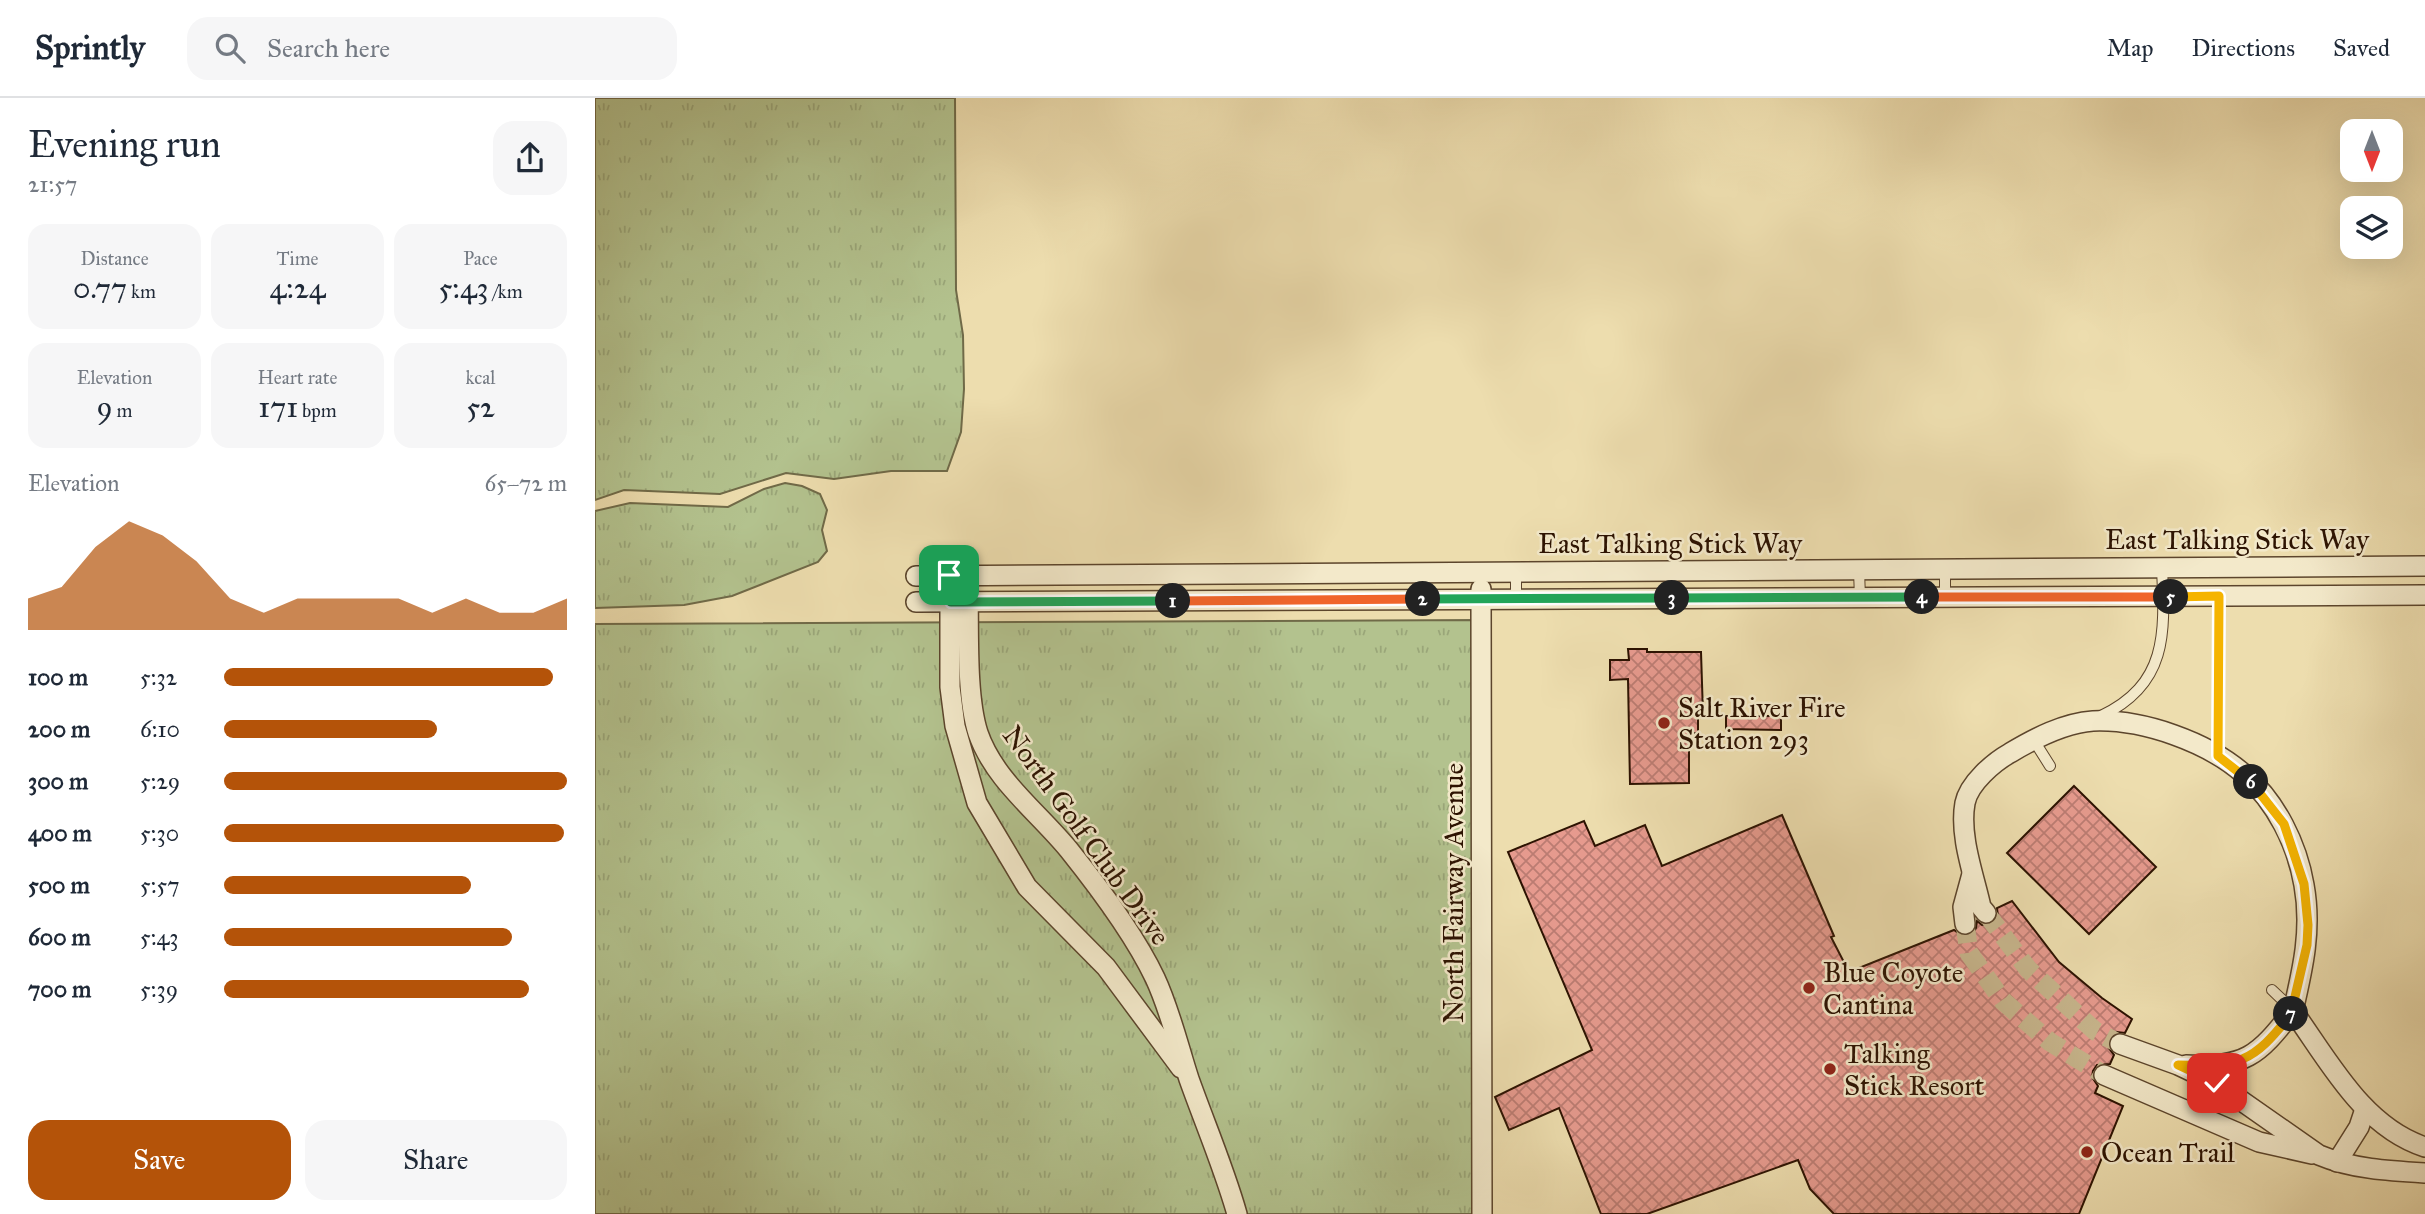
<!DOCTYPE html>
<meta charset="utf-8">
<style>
body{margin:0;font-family:"IM FELL Great Primer",serif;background:#f6f6f7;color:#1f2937;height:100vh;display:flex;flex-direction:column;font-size:26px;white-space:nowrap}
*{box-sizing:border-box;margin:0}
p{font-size:23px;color:#747a83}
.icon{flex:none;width:38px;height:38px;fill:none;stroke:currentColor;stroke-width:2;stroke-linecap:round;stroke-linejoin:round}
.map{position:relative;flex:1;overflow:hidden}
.sheet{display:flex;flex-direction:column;background:#fff;width:595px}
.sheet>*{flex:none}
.needle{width:46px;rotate:180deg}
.controls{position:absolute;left:1745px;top:21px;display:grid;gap:14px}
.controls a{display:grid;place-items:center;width:63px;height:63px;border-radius:14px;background:#fff;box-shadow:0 7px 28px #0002;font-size:35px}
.pin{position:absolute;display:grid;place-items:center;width:60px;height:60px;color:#fff;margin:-30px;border-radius:14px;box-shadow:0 4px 10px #0006}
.km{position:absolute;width:35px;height:35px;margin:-18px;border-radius:50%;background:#222;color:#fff;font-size:19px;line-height:35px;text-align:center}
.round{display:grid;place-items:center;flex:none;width:74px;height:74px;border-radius:21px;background:#f6f6f7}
.overview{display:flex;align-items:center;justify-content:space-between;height:119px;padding:0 28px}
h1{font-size:38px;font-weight:600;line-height:52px}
.figures{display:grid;grid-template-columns:repeat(3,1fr);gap:10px;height:119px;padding:7px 28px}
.figures div{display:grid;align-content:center;border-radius:18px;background:#f6f6f7;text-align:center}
.figures b{font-size:30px;font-weight:600}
.figures small{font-size:19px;font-weight:400}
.figures p{font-size:19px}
.chart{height:196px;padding:14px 28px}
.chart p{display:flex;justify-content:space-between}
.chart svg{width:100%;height:126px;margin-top:7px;fill:#b45309;opacity:.7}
.cta{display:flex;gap:14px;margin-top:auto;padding:14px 28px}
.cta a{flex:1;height:80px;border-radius:21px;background:#b45309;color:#fff;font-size:28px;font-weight:600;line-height:80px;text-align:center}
.cta a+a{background:#f6f6f7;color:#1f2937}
ul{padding:0 28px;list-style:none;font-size:23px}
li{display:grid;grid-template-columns:112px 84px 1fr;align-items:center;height:52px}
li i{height:18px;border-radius:9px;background:#b45309}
header{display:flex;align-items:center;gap:42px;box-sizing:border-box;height:98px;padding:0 35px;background:#fff;border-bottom:2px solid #e0e1e3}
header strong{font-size:33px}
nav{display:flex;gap:38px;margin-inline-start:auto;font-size:24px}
.search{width:490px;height:63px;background:#f6f6f7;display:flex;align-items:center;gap:18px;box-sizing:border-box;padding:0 24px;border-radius:21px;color:#747a83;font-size:26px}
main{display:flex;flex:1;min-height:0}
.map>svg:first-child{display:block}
</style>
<header>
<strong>Sprintly</strong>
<div class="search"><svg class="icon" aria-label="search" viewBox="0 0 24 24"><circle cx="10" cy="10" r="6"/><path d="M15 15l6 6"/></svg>Search here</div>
<nav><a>Map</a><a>Directions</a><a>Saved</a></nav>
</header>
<main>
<section class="sheet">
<div class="overview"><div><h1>Evening run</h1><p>21:57</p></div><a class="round"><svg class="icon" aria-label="share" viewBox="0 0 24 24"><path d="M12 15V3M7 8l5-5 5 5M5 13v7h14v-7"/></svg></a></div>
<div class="figures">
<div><p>Distance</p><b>0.77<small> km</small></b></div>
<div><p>Time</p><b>4:24</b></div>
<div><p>Pace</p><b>5:43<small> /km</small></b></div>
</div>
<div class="figures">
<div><p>Elevation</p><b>9<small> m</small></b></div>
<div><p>Heart rate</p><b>171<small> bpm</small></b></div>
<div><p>kcal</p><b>52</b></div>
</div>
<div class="chart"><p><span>Elevation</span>65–72 m</p>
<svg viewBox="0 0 160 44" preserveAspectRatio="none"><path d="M0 44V33L10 29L20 15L30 6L40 11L50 20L60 33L70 38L80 33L90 33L100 33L110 33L120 38L130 33L140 38L150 38L160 33V44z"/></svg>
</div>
<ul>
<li><b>100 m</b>5:32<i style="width:96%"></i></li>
<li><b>200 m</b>6:10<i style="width:62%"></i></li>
<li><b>300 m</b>5:29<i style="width:100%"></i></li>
<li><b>400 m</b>5:30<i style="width:99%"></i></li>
<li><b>500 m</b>5:57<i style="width:72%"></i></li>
<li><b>600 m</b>5:43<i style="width:84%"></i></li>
<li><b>700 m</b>5:39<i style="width:89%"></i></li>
</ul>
<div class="cta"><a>Save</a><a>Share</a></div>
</section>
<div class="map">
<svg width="1830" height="1116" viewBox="0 0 1830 1116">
<defs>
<pattern id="grass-tufts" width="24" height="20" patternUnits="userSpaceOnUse" patternTransform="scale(1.75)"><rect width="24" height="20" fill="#b3c28e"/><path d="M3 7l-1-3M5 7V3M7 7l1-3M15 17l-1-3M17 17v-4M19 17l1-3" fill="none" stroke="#9aa679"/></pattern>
<pattern id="building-cross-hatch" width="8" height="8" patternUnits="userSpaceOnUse" patternTransform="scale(1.75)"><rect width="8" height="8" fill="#e69a8e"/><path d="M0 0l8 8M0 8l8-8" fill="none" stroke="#bb7c72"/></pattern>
</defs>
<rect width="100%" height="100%" fill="#edddae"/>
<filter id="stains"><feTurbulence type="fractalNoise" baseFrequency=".00286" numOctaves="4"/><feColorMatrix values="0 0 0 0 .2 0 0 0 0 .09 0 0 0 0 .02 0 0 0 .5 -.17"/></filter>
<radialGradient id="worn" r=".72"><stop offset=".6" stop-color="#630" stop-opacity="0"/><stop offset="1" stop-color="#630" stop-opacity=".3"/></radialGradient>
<g fill="url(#grass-tufts)" stroke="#706a48" stroke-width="2">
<path d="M0 0H360L361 192 368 237 369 291 366 334 352 373H296L239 381 191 375 125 396 29 392 0 402Z"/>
<path d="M190 385 207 388 225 396 232 412 227 432 232 453 223 464 137 498 89 507 0 510V413L35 405 133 409 169 391Z"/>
<path d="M884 522 896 1116H0V526Z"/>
</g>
<g fill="url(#building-cross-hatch)" stroke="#2c1201" stroke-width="2">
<path d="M1033 551H1052V554H1106L1108 616H1103V635H1094V685L1035 686 1033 581 1015 582V562H1034Z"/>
<path d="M1131 618H1186V632L1131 631Z"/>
<path d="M1479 688 1561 769 1494 836 1412 755Z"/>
<path d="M1187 717 1239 838 1236 839 1254 874 1359 832 1366 837 1377 836 1381 830 1382 823 1387 827 1398 825 1403 819 1402 810 1417 803 1464 864 1507 900 1537 921 1530 935 1522 934 1514 941 1513 949 1519 957 1515 966 1502 967 1498 973 1497 979 1503 988 1500 995 1528 1008 1484 1116H1239L1215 1091 1203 1062 1052 1116H1006L964 1010 914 1032 900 999 997 952 913 754 989 723 1000 748 1050 727 1067 768Z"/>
</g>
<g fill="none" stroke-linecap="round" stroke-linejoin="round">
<g stroke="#c6b48b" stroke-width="19" stroke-dasharray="19 10" stroke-linecap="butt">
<path d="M1391 815 1433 871 1500 933 1525 946"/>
<path d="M1370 826 1374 855 1408 903 1455 944 1509 977"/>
</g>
<g stroke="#5c452c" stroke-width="12">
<g id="service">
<path d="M1264 472 1265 500"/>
<path d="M921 474V501"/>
<path d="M1350 499V471"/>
<path d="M1506 618C1573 586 1570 535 1567 470"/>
<path d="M1438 641 1455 668"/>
<path d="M1623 657 1624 498"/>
<path d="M1677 892 1698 912"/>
</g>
</g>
<g stroke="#5c452c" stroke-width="22">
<g id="minor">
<path d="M321 478 1830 468"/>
<path d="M886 491 887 1116"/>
<path d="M373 492C374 532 371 598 383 635 399 682 443 714 474 752 502 787 541 840 560 880 575 912 583 947 594 981 610 1026 629 1070 642 1116"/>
<path d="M355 493V589L360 628 382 705 432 789 511 869 586 970"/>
<path d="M321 504 1830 497"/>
<path d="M1391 815 1386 809C1379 777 1364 738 1370 705 1374 685 1399 664 1415 655 1440 640 1469 625 1498 623 1548 621 1613 644 1650 677 1681 704 1702 746 1709 787 1717 831 1708 870 1698 913 1734 963 1768 1029 1830 1049"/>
<path d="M1370 826 1368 809 1377 776"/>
<path d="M1525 946 1583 967 1621 985 1724 1057C1757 1071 1794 1073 1830 1075"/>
<path d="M1591 967C1651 969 1662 959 1698 913"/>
<path d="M1509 977 1664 1044 1717 1056"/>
<path d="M1742 1064 1764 1029 1770 1011"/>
</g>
</g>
<use href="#service" stroke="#f3e9ca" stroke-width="10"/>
<use href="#minor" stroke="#f3e9ca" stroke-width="19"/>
</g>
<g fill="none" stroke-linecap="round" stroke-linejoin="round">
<g stroke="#fff" stroke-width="14">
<path id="split-1" d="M354 477 356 504 578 503"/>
</g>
<g stroke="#fff" stroke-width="14">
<path id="split-2" d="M578 503 828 501"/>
</g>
<g stroke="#fff" stroke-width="14">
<path id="split-3" d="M828 501 1077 500"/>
</g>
<g stroke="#fff" stroke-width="14">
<path id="split-4" d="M1077 500 1327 499"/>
</g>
<g stroke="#fff" stroke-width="14">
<path id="split-5" d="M1327 499H1576"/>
</g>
<g stroke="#fff" stroke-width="14">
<path id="split-6" d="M1576 499 1624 498 1623 658 1656 684"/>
</g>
<g stroke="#fff" stroke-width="14">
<path id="split-7" d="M1656 684 1689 726 1709 786 1713 827 1712 847 1696 916"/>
</g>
<g stroke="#fff" stroke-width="14">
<path id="split-8" d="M1622 985 1583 967C1644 969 1658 965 1696 916"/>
</g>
<use href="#split-1" stroke="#22a559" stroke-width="9"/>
<use href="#split-2" stroke="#f0652b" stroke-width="9"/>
<use href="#split-3" stroke="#22a559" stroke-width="9"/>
<use href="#split-4" stroke="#22a559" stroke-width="9"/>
<use href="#split-5" stroke="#f0652b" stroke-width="9"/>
<use href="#split-6" stroke="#f5b400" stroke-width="9"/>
<use href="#split-7" stroke="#f5b400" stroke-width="9"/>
<use href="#split-8" stroke="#f5b400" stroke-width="9"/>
</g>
<g fill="#8f2418" stroke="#f3e9ca" stroke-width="2.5">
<circle cx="1069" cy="625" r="7"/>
<circle cx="1214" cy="890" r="7"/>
<circle cx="1235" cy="971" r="7"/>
<circle cx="1492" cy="1054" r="7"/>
</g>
<g text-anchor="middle" stroke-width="5" stroke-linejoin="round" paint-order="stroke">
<g font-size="28" fill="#2c1201" stroke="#f3e9ca">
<text x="1642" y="451">East Talking Stick Way</text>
<text x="1075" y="455">East Talking Stick Way</text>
<text transform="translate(492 737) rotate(54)" y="10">North Golf Club Drive</text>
<text transform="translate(858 795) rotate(-90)" y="10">North Fairway Avenue</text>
</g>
<g font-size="28" fill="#2c1201" stroke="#f3e9ca" text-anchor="start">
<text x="1083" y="619">Salt River Fire<tspan x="1083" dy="32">Station 293</tspan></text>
<text x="1228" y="884">Blue Coyote<tspan x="1228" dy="32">Cantina</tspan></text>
<text x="1249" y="965">Talking<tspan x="1249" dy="32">Stick Resort</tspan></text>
<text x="1506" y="1064">Ocean Trail</text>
</g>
</g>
<rect width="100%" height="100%" filter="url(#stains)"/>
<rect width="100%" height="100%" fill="url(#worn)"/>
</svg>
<div class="controls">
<a><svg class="needle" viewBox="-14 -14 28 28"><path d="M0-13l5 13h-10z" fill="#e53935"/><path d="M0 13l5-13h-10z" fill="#747a83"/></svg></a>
<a><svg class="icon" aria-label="layers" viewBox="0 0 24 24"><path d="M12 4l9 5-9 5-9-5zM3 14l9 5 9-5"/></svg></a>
</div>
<div class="pin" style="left:354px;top:477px;background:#1e9e55"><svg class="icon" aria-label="arrive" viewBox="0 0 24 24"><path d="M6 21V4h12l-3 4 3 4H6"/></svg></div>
<div class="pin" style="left:1622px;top:985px;background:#d93025"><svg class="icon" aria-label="check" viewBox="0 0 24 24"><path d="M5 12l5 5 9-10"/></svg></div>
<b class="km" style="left:578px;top:503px">1</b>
<b class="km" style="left:828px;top:501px">2</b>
<b class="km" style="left:1077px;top:500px">3</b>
<b class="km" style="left:1327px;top:499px">4</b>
<b class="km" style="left:1576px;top:499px">5</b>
<b class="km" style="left:1656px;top:684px">6</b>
<b class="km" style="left:1696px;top:916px">7</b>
</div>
</main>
